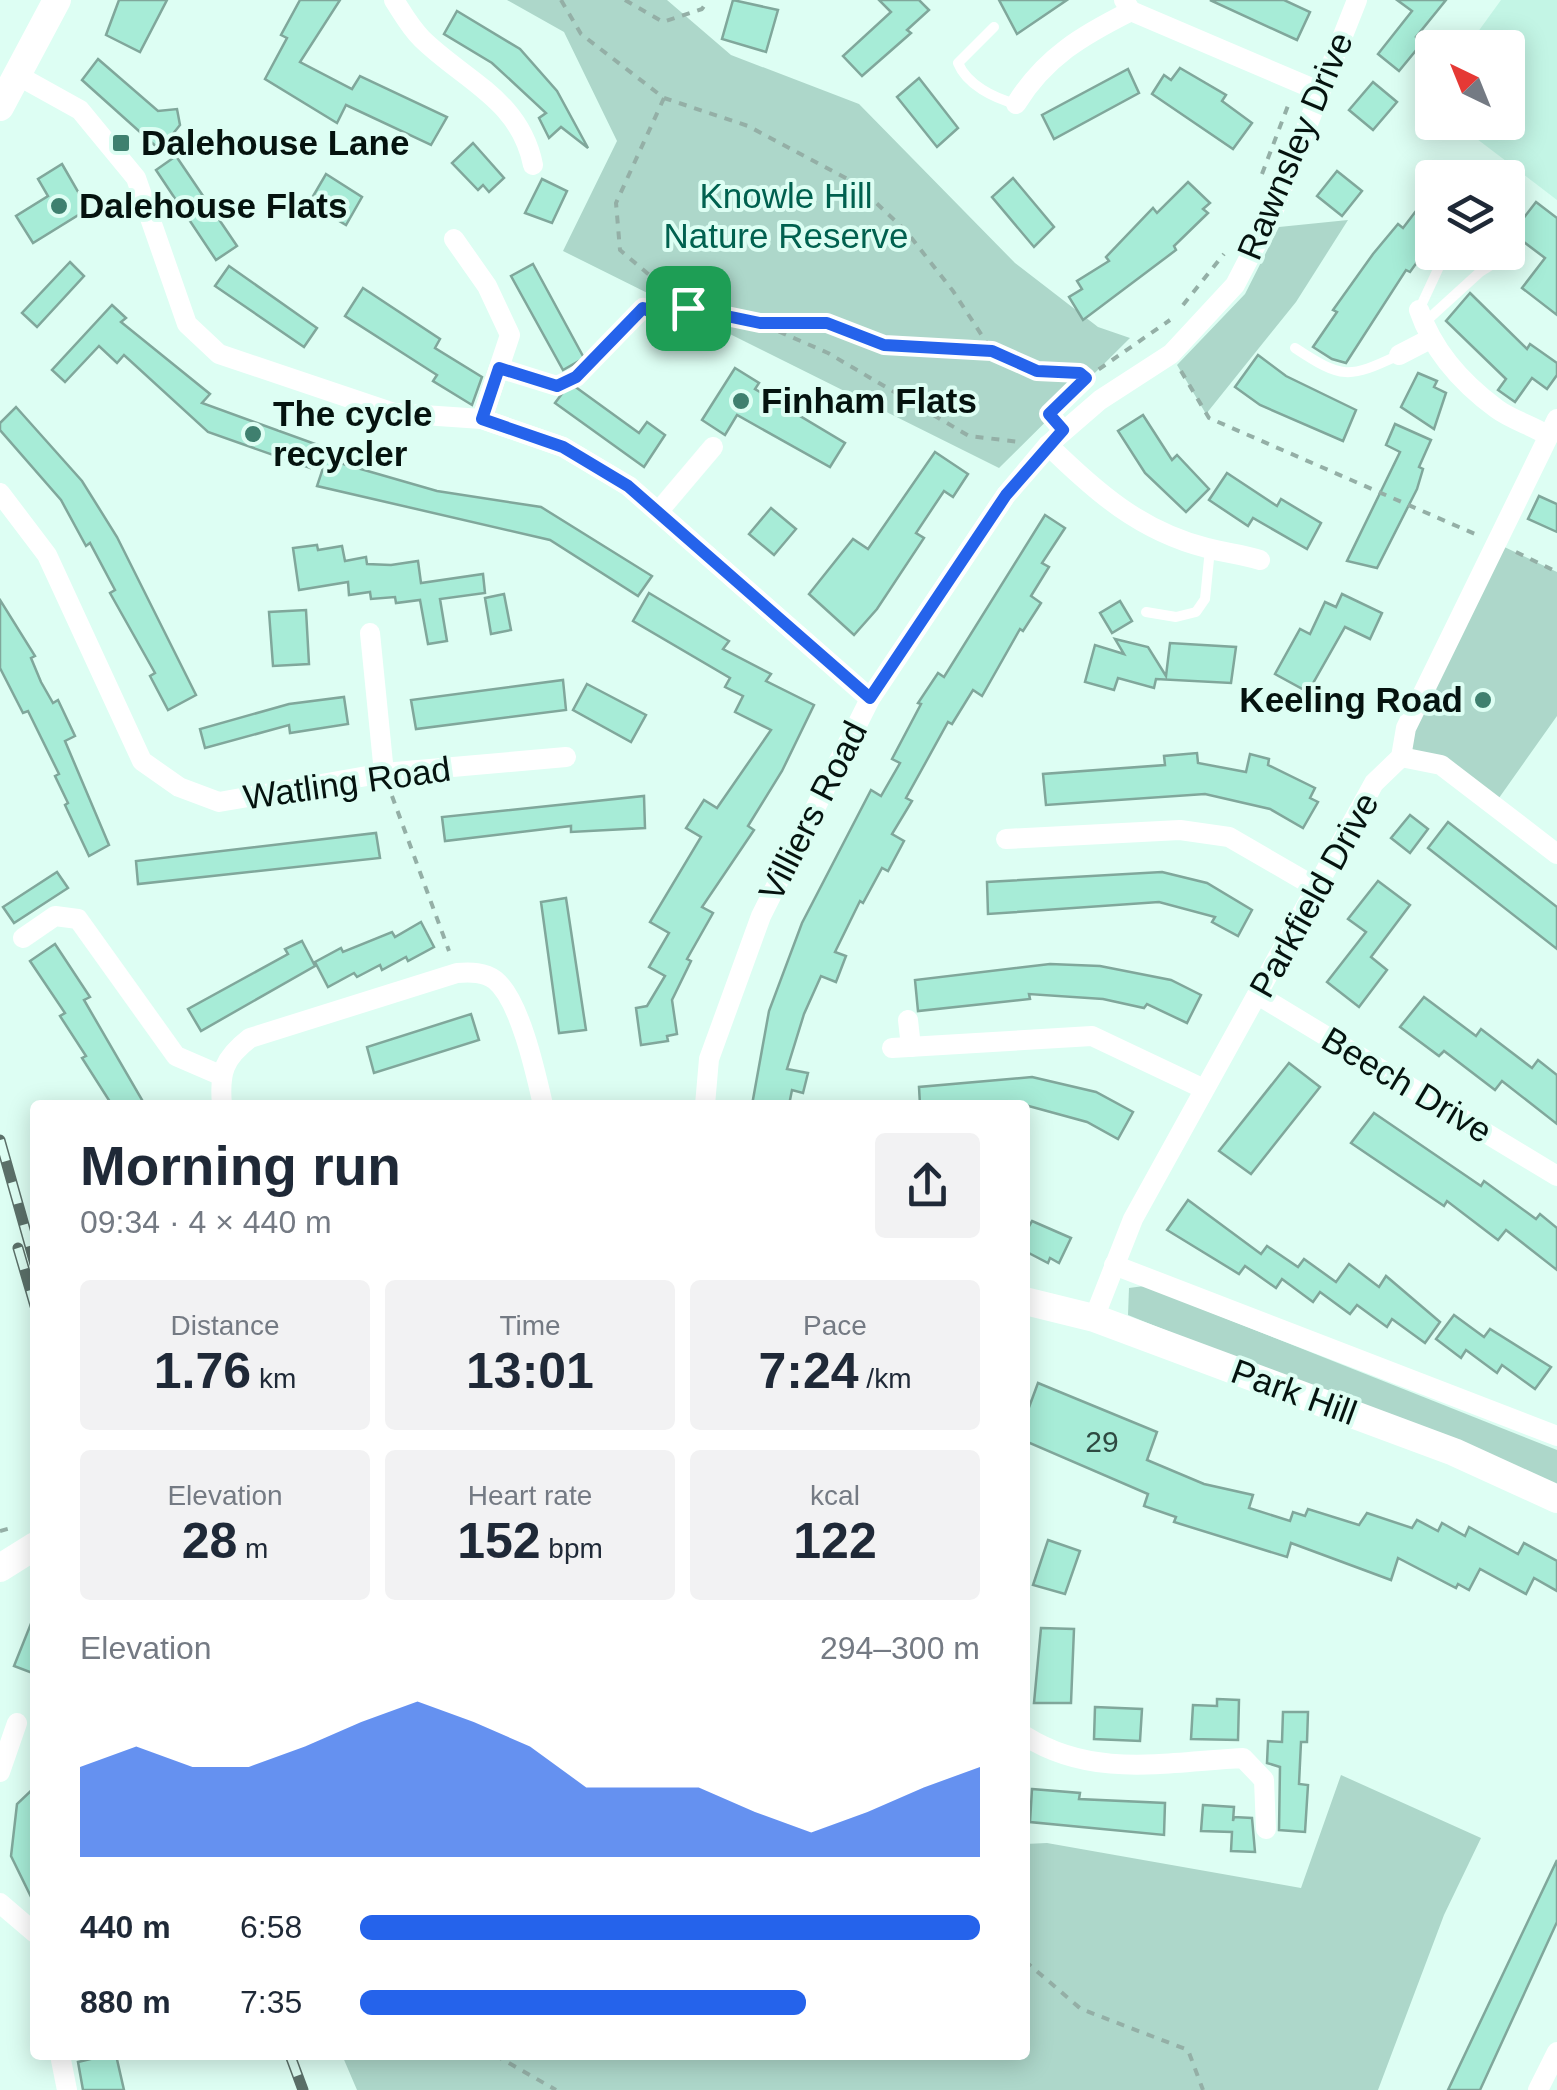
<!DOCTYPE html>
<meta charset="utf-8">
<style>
body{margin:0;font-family:Arial,sans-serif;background:#f2f2f3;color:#1f2937;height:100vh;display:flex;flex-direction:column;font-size:38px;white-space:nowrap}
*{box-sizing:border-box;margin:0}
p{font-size:32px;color:#747a83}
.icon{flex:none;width:55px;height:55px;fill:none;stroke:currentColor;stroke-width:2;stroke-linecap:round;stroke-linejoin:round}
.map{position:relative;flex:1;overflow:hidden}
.side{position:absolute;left:30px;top:1100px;width:1000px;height:960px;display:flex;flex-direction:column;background:#fff;border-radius:10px;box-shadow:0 5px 25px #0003}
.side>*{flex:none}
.needle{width:65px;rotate:317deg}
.fabs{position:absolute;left:1415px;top:30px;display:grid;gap:20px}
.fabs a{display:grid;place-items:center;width:110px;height:110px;border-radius:10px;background:#fff;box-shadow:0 5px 25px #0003;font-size:50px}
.pin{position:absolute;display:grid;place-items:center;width:85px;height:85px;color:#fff;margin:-42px;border-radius:20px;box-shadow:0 5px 15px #0006}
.round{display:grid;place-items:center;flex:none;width:105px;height:105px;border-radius:10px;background:#f2f2f3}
.headline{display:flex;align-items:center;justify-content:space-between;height:170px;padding:0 50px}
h1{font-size:55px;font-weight:600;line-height:75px}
.metrics{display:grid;grid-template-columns:repeat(3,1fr);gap:15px;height:170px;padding:10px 50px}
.metrics div{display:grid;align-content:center;border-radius:10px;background:#f2f2f3;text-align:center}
.metrics b{font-size:50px;font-weight:600}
.metrics small{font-size:28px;font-weight:400}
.metrics p{font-size:28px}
.chart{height:280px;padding:20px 50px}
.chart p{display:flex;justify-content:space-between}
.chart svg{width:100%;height:180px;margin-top:10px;fill:#2563eb;opacity:.7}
ul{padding:0 50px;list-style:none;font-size:32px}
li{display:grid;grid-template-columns:160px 120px 1fr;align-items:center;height:75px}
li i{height:25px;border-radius:12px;background:#2563eb}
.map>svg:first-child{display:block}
</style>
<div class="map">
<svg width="1557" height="2090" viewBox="0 0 1557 2090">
<rect width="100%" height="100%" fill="#ddfef3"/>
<path fill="#c3f5e5" d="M1501 0H1557V200L1456 123 1508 122V48L1467 47Z"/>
<g fill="#add7ca">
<path d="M507 0H667L731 55 859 104 1015 263 1098 327 1130 338 999 468 563 251 617 141 564 32Z"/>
<path d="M1348 220 1296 302 1206 414 1177 365 1245 294 1279 227Z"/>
<path d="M1496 543 1557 572V716L1494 805 1441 765 1401 757Z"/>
<path d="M1144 1286 1557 1450V1489L1128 1315 1129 1288Z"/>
<path d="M1341 1775 1481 1838 1444 1915 1378 2090H357L342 2055H1025V1844L1047 1843 1301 1888Z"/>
</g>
<g fill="#a7ecd7" stroke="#80a79b" stroke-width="2.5">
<path d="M119 0H167L140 52 106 35Z"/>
<path d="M300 0H340L300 62 352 89 360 76 447 117 431 145 346 105 337 123 265 79 287 38 281 35Z"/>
<path d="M733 0 778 10 766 52 722 39Z"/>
<path d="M879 0H919L929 10 907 30 911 33 862 76 843 56 891 12Z"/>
<path d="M999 0H1067L1017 34Z"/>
<path d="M1210 0H1284L1310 12 1297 40Z"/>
<path d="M1397 0H1446L1416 37 1422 43 1399 71 1378 54 1412 11Z"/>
<path d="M457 11 520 49 557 91 588 148 561 127 549 138 539 118 546 113 492 63 444 34Z"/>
<path d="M98 59 158 111 177 109 180 125 160 150 82 80Z"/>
<path d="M1180 68 1226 95 1222 101 1252 123 1233 149 1152 94 1164 75 1171 80Z"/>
<path d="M1128 69 1139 93 1054 139 1042 115Z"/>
<path d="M919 78 958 128 937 147 897 97Z"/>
<path d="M1373 82 1397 102 1373 130 1349 110Z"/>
<path d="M473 143 504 178 489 192 483 185 478 190 452 163Z"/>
<path d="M176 156 237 246 216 260 156 170Z"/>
<path d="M62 164 88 209 33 243 16 216 48 196 38 179Z"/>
<path d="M1337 171 1362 191 1342 216 1317 196Z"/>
<path d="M326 174 362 197 346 225 309 203Z"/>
<path d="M1013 178 1054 227 1034 247 992 197Z"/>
<path d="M542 179 567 191 552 223 525 213Z"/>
<path d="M1188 182 1210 203 1203 209 1208 213 1174 246 1176 250 1083 320 1069 297 1082 289 1077 281 1109 261 1106 257 1153 208 1157 213Z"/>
<path d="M1432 190V241L1410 272 1406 270 1346 363 1332 359 1313 347 1337 312 1333 310 1373 254 1398 224 1403 228Z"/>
<path d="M1536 202 1557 218V315L1522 288 1545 258 1512 233Z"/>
<path d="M70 262 84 276 37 327 22 313Z"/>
<path d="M533 264 584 358 563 370 511 276Z"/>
<path d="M229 266 317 328 304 347 215 286Z"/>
<path d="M363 288 440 339 435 348 482 377 472 405 433 381 437 375 345 316Z"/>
<path d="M1470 293 1527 349 1530 344 1557 363V375L1547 389 1532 378 1515 402 1498 390 1506 379 1446 321Z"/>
<path d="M112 305 126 318 121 322 210 394 202 403 318 445 310 468 208 432 124 355 117 363 99 346 65 382 52 370Z"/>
<path d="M1258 355 1286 376 1356 410 1343 441 1260 405 1235 387Z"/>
<path d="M735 368 759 383 755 389 845 443 830 467 737 415 725 435 702 420Z"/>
<path d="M1418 373 1437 381 1434 387 1446 393 1434 429 1401 407Z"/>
<path d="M570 383 639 433 647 422 665 435 644 467 555 403Z"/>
<path d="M16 407 82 481 117 537 196 695 168 710 150 676 155 673 110 593 115 590 90 543 86 546 61 500 0 430V423Z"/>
<path d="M1143 415 1172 460 1177 455 1209 489 1186 512 1145 473 1118 431Z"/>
<path d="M1395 424 1431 440 1419 467 1423 469 1417 489 1377 568 1347 561 1400 452 1386 445Z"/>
<path d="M935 452 968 474 953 497 944 491 916 533 924 538 877 609 854 635 809 594 853 539 868 549Z"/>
<path d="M326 459 437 491 541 507 652 576 638 596 550 540 317 486Z"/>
<path d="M1227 473 1277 506 1281 499 1321 523 1307 549 1253 518 1248 526 1209 500Z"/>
<path d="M1539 496 1557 504V532L1528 519Z"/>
<path d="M771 508 796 529 774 555 749 534Z"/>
<path d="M1045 515 1065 528 1042 563 1049 567 1031 596 1041 603 1023 631 1020 629 982 696 973 690 952 724 948 722 906 798 912 801 892 834 904 841 888 871 882 868 863 903 860 901 835 952 846 956 836 982 821 976 804 1014 787 1069 808 1073 803 1093 792 1090 789 1105H752L769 1011 802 923 871 790 881 796 900 763 892 759 921 704 918 703 938 673 944 677Z"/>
<path d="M317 545 318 550 342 546 345 561 366 557 367 564 391 565 418 561 421 583 483 574 485 593 440 599 447 641 428 644 420 600 396 603 395 597 371 599 370 592 349 595 348 582 299 590 293 548Z"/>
<path d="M649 593 729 641 723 649 771 674 766 681 814 705 782 771 748 826 754 830 702 907 713 913 687 959 691 961 672 1000 677 1034 667 1036 668 1041 641 1045 636 1008 647 1006 665 976 649 967 669 933 650 922 701 837 686 828 704 800 717 808 771 730 735 712 743 696 725 687 730 678 633 621Z"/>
<path d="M504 594 511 630 491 634 485 598Z"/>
<path d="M1342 594 1382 613 1370 639 1345 627 1308 692 1275 674 1300 629 1310 634 1325 602 1336 607Z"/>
<path d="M0 600 35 656 31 658 41 682 53 703 58 700 75 736 65 741 109 845 89 856 65 805 68 803 55 776 59 774 28 711 23 713 0 668Z"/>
<path d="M1120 601 1132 621 1112 633 1100 613Z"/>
<path d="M306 610 309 664 273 666 269 612Z"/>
<path d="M1115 639 1148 647 1166 676 1170 643 1236 647 1231 683 1156 679 1154 688 1118 678 1114 690 1085 682 1095 645 1124 654Z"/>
<path d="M563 680 566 710 416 729 411 700Z"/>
<path d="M587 684 646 715 631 742 573 710Z"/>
<path d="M344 697 348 724 290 733 289 725 205 748 200 729 289 704Z"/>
<path d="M1197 753 1198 763 1246 772 1250 754 1269 759 1268 765 1315 788 1310 798 1318 802 1303 828 1270 809 1205 794 1046 805 1043 774 1165 765 1164 756Z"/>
<path d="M644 796 645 828 571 832V826L445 841 442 817Z"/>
<path d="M1410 815 1428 829 1410 853 1391 838Z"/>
<path d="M1448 822 1557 907V949L1428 848Z"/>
<path d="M376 833 380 858 138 884 136 861Z"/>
<path d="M57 872 68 888 14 923 3 907Z"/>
<path d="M1162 872 1207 883 1252 910 1238 936 1212 922 1215 917 1159 902 988 914 987 882Z"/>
<path d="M1378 881 1410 905 1371 957 1387 970 1359 1007 1327 982 1366 932 1348 919Z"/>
<path d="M566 898 586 1030 559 1033 541 902Z"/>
<path d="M421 922 434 947 408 961 406 957 382 970 380 965 357 977 354 973 328 987 315 962 341 948 343 952 392 932 395 937Z"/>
<path d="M302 941 315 966 201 1031 188 1009 288 954 285 949Z"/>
<path d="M55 944 90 997 84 1000 145 1105H112L82 1058 86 1056 60 1016 65 1013 30 961Z"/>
<path d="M1050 964 1100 966 1171 980 1201 995 1187 1023 1147 1004 1144 1008 1103 999 1029 994 1030 999 918 1011 915 980Z"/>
<path d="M1424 997 1476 1036 1481 1029 1532 1068 1538 1060 1557 1075V1124L1502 1081 1495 1090 1444 1051 1439 1056 1400 1027Z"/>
<path d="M471 1014 479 1040 374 1073 367 1047Z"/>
<path d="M1289 1063 1320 1087 1251 1174 1219 1151Z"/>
<path d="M1032 1077 1096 1092 1133 1112 1118 1139 1087 1122 1025 1105H920L919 1087Z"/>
<path d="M1374 1113 1481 1186 1484 1181 1536 1219 1540 1214 1557 1228V1270L1506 1230 1498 1240 1447 1201 1444 1206 1351 1143Z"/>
<path d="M1188 1200 1261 1254 1267 1246 1298 1267 1304 1259 1336 1282 1349 1264 1379 1287 1386 1276 1440 1322 1425 1343 1392 1319 1387 1327 1357 1305 1350 1314 1320 1292 1313 1302 1282 1279 1276 1288 1245 1266 1239 1274 1167 1230Z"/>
<path d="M1032 1221 1071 1238 1059 1263 1050 1258 1048 1263 1025 1251V1233Z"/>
<path d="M1454 1315 1484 1337 1490 1329 1551 1367 1535 1389 1502 1365 1497 1373 1466 1350 1461 1358 1436 1339Z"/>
<path d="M1038 1383 1157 1432 1147 1460 1204 1484 1253 1495 1249 1508 1290 1521 1293 1512 1305 1516 1308 1509 1359 1525 1367 1513 1412 1528 1417 1520 1438 1531 1442 1523 1465 1536 1469 1527 1518 1554 1524 1543 1557 1561V1591L1534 1578 1526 1594 1480 1569 1469 1590 1458 1584 1456 1588 1398 1558 1391 1580 1291 1543 1287 1557 1174 1522 1176 1517 1144 1506 1148 1494 1025 1441V1418Z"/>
<path d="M1048 1540 1080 1551 1065 1594 1033 1585Z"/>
<path d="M34 1616H35V1674L14 1666Z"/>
<path d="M1041 1628 1074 1629 1071 1703H1034Z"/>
<path d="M1217 1699 1239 1700 1238 1740 1191 1739 1193 1705 1217 1706Z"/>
<path d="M1095 1707 1142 1709 1140 1741 1094 1739Z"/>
<path d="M1283 1712H1308L1307 1742H1301L1299 1784 1308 1785 1305 1832 1279 1830 1280 1767 1267 1763 1268 1741 1282 1742Z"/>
<path d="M35 1787V1905L11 1856 17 1804Z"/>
<path d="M1032 1789 1080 1793 1079 1799 1165 1803 1164 1835 1030 1822Z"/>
<path d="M1203 1805 1234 1807 1233 1821 1234 1817 1252 1818 1255 1852 1231 1851 1232 1832 1201 1831Z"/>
<path d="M1557 1860V1922L1480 2090H1448Z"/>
<path d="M107 2055H116L124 2090H83L78 2062Z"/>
</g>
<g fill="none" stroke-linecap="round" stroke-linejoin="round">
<g stroke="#94afa6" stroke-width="4" stroke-dasharray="8 8" stroke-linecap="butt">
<path d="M561 0 581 34 664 98 748 126 855 183 906 231 953 291 992 351"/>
<path d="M625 0 663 22 702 9 708 0"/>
<path d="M664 98 616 203 620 250 688 308 759 323H827L884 345 992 351 1037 371 1080 373 1086 378"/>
<path d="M1262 174 1289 103"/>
<path d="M1183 305 1224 254"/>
<path d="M764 325 828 353 969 436 1020 442"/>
<path d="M1181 371 1209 418 1475 534"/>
<path d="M519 374 557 386 576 377 643 308 677 325 688 308"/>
<path d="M1051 411 1066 392 1170 320"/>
<path d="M1516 552 1557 572"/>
<path d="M392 796 449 951"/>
<path d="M0 1531 11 1528"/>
<path d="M1025 1961 1081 2009 1188 2050 1203 2090"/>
<path d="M495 2055 556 2090"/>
</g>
<g stroke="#fff" stroke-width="10">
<path d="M994 27 958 63C967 85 994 98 1016 104"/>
<path d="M1419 310 1446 252"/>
<path d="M1424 323 1480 272 1512 252"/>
<path d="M1295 348C1342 379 1348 379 1399 355"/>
<path d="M1146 612 1176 617 1196 612 1205 599 1210 549"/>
</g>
<g stroke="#fff" stroke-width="20">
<path d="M394 0C403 14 410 27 422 39 465 81 520 100 533 165"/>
<path d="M1124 0 1131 11 1321 92"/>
<path d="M17 75 80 110 136 178 187 324 219 354 394 413 482 419 563 447 629 486 870 699"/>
<path d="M1016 104C1045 57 1083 35 1131 11"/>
<path d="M454 239 487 286 510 335 482 419"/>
<path d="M1419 310C1433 351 1463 384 1497 409 1512 420 1531 425 1547 435"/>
<path d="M1399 355 1430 339"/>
<path d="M1048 445C1096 492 1140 531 1207 548 1225 553 1242 554 1260 560"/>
<path d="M0 493 47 555 142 761 179 787 219 802 384 773 566 757"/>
<path d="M658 512 713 447"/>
<path d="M370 633 384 773"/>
<path d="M1401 757 1441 765 1557 854"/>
<path d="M1006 839 1180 830 1229 837 1317 888"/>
<path d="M23 938 55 916 78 919 176 1056 220 1075"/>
<path d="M1258 995 1557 1176"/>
<path d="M908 1020 911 1047"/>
<path d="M892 1048 1092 1036 1204 1089"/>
<path d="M222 1105C219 1072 224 1058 250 1038L457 973C471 972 484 972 495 980 520 1000 536 1074 543 1105"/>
<path d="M705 1105 709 1059 761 916 870 699 1006 495 1048 445 1100 400 1171 354 1235 285 1273 212 1357 0"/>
<path d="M1114 1265 1557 1436"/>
<path d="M1094 1318 1133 1219 1374 783 1401 757 1406 728 1557 419"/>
<path d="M1025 1736C1093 1779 1166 1762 1243 1758L1264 1780 1266 1829"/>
<path d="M0 1772 17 1723"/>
<path d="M0 1903 35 1933"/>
<path d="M60 2055 67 2090"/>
<path d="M1538 2090 1557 2052"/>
</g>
<g stroke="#fff" stroke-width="28">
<path d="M0 107 57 0"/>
<path d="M1025 1301 1094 1318 1454 1452 1557 1499"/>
<path d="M0 1568 35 1546"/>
</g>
<g stroke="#5b7069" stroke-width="11">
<g id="rail">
<path d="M0 1140 35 1264"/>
<path d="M18 1248 35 1306"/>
<path d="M290 2055 303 2090"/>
</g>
</g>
<use href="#rail" stroke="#ddfef3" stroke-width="8" stroke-dasharray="22" stroke-linecap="butt"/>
</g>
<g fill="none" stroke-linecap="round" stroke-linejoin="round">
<g stroke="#fff" stroke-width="20">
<path id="route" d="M643 308 678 325 688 308 760 323H827L884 345 992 351 1037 371 1080 373 1086 378 1049 414 1063 430 1006 495 870 698 628 486 563 447 482 419 499 368 557 386 576 377Z"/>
</g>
<use href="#route" stroke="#2563eb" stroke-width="12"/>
</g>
<g fill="#3f806f" stroke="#ddfef3" stroke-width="4">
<rect x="111" y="133" width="20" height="20" rx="5"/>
<circle cx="59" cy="206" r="10"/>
<circle cx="741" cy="401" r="10"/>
<circle cx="253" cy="434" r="10"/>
<circle cx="1483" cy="700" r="10"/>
</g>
<g text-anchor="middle" stroke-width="8" stroke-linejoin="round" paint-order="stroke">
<g font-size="30" fill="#2e4941">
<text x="1102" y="1452">29</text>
</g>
<g font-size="35" font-weight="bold" fill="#05130f" stroke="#ddfef3" text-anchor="start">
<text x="141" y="155">Dalehouse Lane</text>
<text x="79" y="218">Dalehouse Flats</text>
<text x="761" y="413">Finham Flats</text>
<text x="273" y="426">The cycle<tspan x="273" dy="40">recycler</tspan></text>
<text x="1463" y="712" text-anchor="end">Keeling Road</text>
</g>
<g font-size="35" fill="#05130f" stroke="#ddfef3">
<text transform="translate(1295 146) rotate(-67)" y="12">Rawnsley Drive</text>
<text transform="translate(347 783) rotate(-8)" y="12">Watling Road</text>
<text transform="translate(813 811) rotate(-63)" y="12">Villiers Road</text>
<text transform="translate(1314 895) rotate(-61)" y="12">Parkfield Drive</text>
<text transform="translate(1407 1085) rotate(31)" y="12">Beech Drive</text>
<text transform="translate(1294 1392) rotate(20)" y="12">Park Hill</text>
</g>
<g font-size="35" fill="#00614f" stroke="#ddfef3">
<text x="786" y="208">Knowle Hill<tspan x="786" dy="40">Nature Reserve</tspan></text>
</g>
</g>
</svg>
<div class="fabs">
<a><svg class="needle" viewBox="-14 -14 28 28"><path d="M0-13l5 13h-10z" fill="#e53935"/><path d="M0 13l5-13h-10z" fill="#747a83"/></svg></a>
<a><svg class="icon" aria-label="layers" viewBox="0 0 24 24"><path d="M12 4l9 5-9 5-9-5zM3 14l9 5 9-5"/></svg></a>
</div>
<div class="pin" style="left:688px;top:308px;background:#1e9e55"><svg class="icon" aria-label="arrive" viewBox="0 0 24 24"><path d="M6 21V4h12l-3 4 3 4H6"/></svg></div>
<section class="side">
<div class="headline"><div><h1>Morning run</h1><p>09:34 · 4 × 440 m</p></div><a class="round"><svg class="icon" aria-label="share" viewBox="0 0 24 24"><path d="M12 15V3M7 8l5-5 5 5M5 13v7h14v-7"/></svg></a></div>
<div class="metrics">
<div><p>Distance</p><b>1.76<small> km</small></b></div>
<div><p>Time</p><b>13:01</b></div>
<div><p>Pace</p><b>7:24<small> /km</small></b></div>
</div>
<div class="metrics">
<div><p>Elevation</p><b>28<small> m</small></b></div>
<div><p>Heart rate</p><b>152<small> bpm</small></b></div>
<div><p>kcal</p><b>122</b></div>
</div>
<div class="chart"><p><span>Elevation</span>294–300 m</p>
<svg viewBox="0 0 160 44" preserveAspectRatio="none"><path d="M0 44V22L10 17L20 22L30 22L40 17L50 11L60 6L70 11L80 17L90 27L100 27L110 27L120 33L130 38L140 33L150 27L160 22V44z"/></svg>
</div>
<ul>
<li><b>440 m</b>6:58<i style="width:100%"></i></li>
<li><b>880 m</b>7:35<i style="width:72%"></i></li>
</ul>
</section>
</div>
